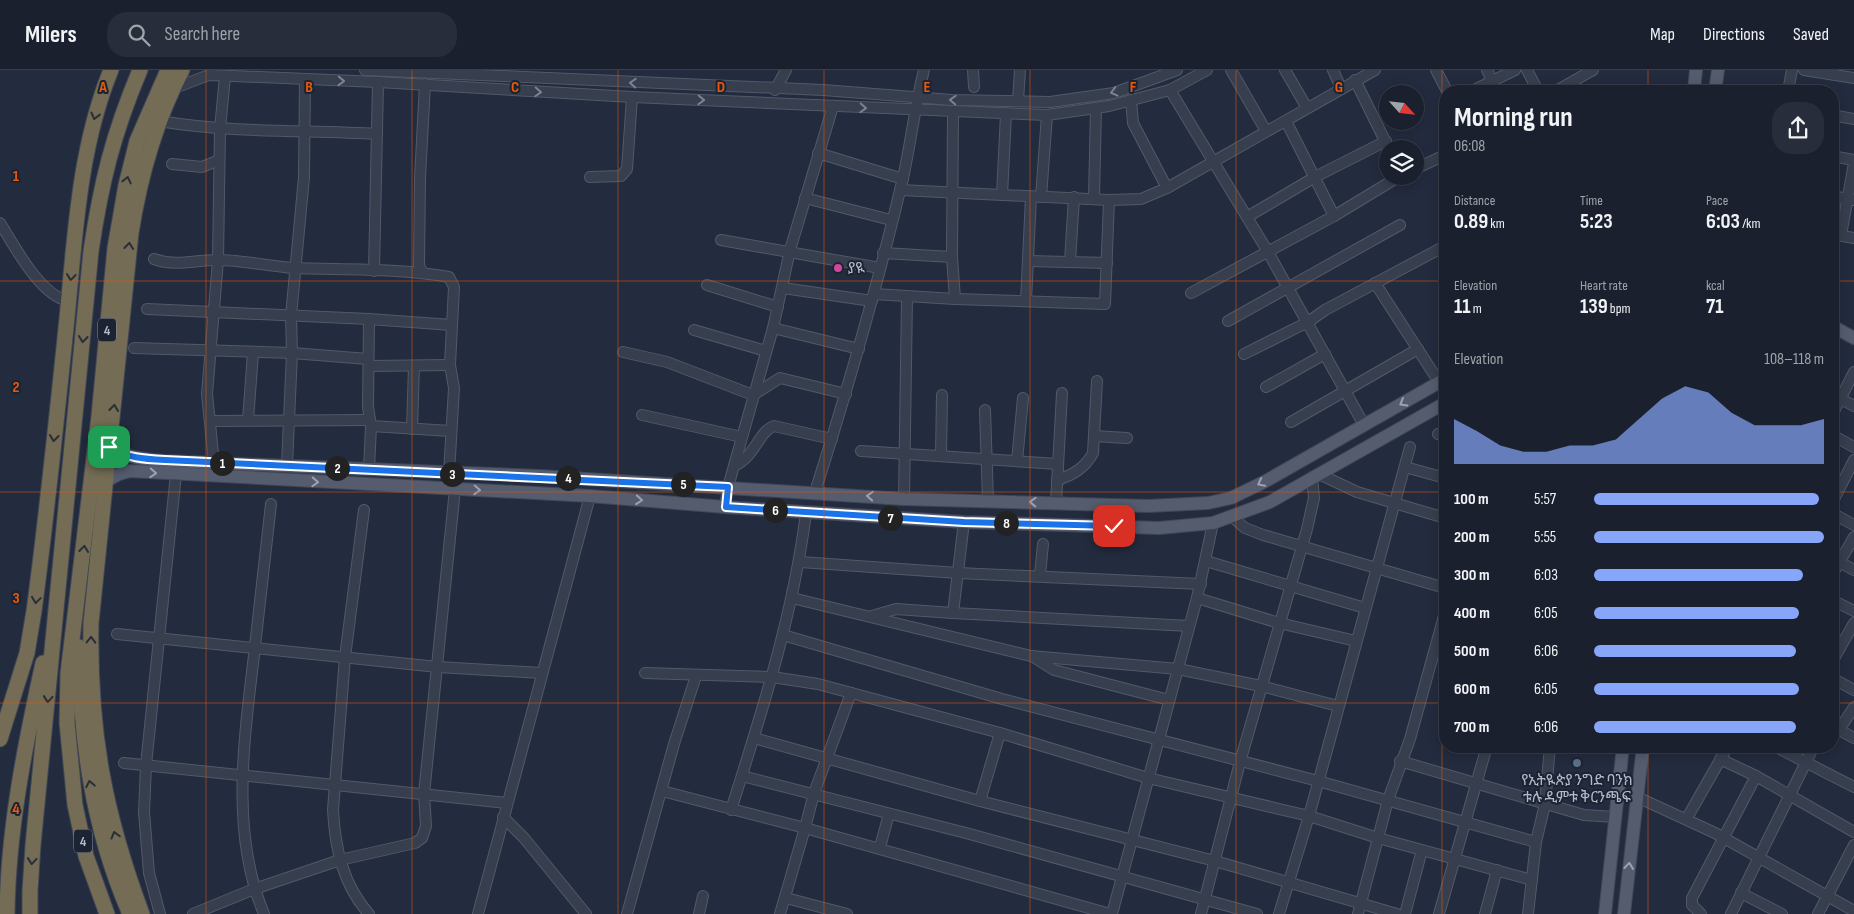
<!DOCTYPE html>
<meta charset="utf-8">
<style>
body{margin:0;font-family:"Sofia Sans Condensed","Noto Sans Ethiopic",sans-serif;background:#272d3a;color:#f1f3f6;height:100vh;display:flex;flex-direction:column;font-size:19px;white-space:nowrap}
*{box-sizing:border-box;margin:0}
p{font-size:16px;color:#9fa3aa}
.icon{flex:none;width:28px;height:28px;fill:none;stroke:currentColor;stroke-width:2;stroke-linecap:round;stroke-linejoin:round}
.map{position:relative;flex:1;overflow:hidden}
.drawer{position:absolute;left:1439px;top:15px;width:400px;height:668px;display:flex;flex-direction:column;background:#1a202e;border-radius:20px;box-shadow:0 2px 12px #0003,0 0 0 1px #383e4a}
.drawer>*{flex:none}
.needle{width:32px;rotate:117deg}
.controls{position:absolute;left:1379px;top:15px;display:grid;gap:10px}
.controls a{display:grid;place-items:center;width:45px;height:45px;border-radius:50%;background:#1a202e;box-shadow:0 2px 12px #0003,0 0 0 1px #383e4a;font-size:25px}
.pin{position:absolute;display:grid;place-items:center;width:42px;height:42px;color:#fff;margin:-21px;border-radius:10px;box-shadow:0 2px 8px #0006}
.km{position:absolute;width:25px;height:25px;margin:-12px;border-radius:50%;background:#222;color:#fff;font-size:14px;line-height:25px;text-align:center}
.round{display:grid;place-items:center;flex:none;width:52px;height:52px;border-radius:20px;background:#272d3a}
.headline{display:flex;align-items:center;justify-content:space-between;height:85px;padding:0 15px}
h1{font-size:28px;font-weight:700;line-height:38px}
.metrics{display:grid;grid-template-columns:repeat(3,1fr);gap:8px;height:85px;padding:5px 15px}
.metrics div{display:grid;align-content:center}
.metrics b{font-size:21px;font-weight:700}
.metrics small{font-size:14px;font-weight:400}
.metrics p{font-size:14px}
.chart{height:140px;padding:10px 15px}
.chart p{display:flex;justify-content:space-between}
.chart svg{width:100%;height:90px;margin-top:5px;fill:#87a5f9;opacity:.7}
ul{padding:0 15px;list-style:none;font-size:16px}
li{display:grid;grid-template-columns:80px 60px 1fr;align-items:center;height:38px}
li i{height:12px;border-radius:6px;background:#87a5f9}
header{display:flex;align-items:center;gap:30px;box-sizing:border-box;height:70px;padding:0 25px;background:#1a202e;border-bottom:1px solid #383e4a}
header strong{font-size:24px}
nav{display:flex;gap:28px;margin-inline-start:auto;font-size:18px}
.search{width:350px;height:45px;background:#272d3a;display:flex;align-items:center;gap:12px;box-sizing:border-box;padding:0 18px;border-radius:20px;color:#9fa3aa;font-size:19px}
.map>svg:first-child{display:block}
</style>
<header>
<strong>Milers</strong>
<div class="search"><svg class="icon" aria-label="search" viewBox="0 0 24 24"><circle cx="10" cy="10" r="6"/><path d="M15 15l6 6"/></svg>Search here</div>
<nav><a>Map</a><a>Directions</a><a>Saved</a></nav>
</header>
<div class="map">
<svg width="1854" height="844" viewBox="0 0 1854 844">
<rect width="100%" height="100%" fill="#232b3e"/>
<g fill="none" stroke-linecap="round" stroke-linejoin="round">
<g stroke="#525969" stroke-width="12">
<g id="minor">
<path d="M365 0 823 20 952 30 1050 32 1114 23 1177 0"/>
<path d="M973 0 974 17"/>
<path d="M1231 0 1266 61"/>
<path d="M1285 0 1307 38"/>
<path d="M1333 0 1341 18"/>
<path d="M1436 0 1447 21"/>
<path d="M1487 0 1492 11"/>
<path d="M1527 0 1538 21"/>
<path d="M1804 0 1854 8"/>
<path d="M1355 10 1389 79"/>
<path d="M172 19 209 5 378 12 632 27 1047 45 1109 36 1170 20 1207 0"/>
<path d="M775 20 786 0"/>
<path d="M1170 20 1268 182 1364 355"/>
<path d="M1472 21 1515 0"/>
<path d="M1556 21 1593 0"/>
<path d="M1788 21 1792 0"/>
<path d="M1131 30 1133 53 1167 118"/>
<path d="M1018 31 1020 0"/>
<path d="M953 42 952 187 955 229 1105 234 1109 130"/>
<path d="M1832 45 1854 49"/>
<path d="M159 51C231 63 304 60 377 64"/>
<path d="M1286 51 1334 146"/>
<path d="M818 83 903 109"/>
<path d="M1832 86 1854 90"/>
<path d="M172 94 202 97 219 90"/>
<path d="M1415 99 1445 85"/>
<path d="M590 107 621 106 627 99 632 27"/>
<path d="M900 120 1109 130 1141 129 1167 118 1375 0"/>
<path d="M1002 125 1006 44"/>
<path d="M1832 126 1853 130"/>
<path d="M1041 127 1047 45"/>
<path d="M805 128 891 150"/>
<path d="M1094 128 1096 38"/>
<path d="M1247 147 1315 107 1386 71"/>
<path d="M0 153C15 177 40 225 68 231"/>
<path d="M1832 164 1854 168"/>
<path d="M1841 165 1854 93"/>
<path d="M721 170 880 198"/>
<path d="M883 183 952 187"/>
<path d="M154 189C176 197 194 190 217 190 242 190 268 196 293 198 345 200 397 198 449 207L454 217 450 295 454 318 449 404"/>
<path d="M1029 191 1107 193"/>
<path d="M1070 192 1074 127"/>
<path d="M374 201 378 12"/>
<path d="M422 202 419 195 420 108 425 14"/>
<path d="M1375 213 1439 312"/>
<path d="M707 215 778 237"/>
<path d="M783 218 872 231"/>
<path d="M1191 223 1334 146 1400 106"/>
<path d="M874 224 955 229"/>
<path d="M1026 231 1031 127"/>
<path d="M147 239 369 249 452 255"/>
<path d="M1228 251 1400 155"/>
<path d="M773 258 859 279"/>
<path d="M694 260 766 281"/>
<path d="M134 278 292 283 368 289"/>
<path d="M623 282 667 292 753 325 780 308 846 324"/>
<path d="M1244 284 1308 252 1325 240 1445 176"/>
<path d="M370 296 450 295"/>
<path d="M1266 317 1325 284"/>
<path d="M1832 324 1854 336"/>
<path d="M985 340 988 431"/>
<path d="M642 345 742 367"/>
<path d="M1832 345 1854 302"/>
<path d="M248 350 253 283"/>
<path d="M211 351 370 350"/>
<path d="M1291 352 1418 279"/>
<path d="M371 356 451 361"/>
<path d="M412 359 414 296"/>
<path d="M1438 364 1445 366"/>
<path d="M1832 365 1854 377"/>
<path d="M1094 366 1127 368"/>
<path d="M861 381 1058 394"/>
<path d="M941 385 942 325"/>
<path d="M1017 391 1023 328"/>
<path d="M214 393 207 324 218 190 220 59 225 6"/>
<path d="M287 395 292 283 291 246 304 107 305 9"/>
<path d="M734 396C756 386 758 362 774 356L832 369"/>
<path d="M1405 397 1445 408"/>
<path d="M369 399 371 356 368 337 369 249"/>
<path d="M1319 404 1357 422 1445 448"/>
<path d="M1057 410C1073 405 1085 398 1093 383L1097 311"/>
<path d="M815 422C848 318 878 214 903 108 911 72 915 35 924 0"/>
<path d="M904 429 907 227"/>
<path d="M1056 433 1062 323"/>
<path d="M1832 433 1854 390"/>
<path d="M725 437 728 417 773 258 790 180 833 36"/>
<path d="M364 440 345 587 333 740C335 778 343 815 369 844"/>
<path d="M1832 443 1854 455"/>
<path d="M1232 447 1245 458 1263 465 1445 518"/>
<path d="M964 452 953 543 1189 556"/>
<path d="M1832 488 1854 500"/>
<path d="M1206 491 1365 538"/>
<path d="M800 492 958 503 1201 514"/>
<path d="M1040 505 1043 474"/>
<path d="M1832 505 1854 467"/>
<path d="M792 528 1031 586 1178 599 1261 616 1338 636"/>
<path d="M1197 528 1279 553 1356 571"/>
<path d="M1832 530 1854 541"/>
<path d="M872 546 896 539 953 543"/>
<path d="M117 564 438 597 542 603"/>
<path d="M783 565 1002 629 1318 711 1536 772"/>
<path d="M1032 586 1054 600 1169 630"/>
<path d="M1832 592 1854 553"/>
<path d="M645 603 772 607 818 614 1000 663 1148 708 1309 746 1378 768 1532 810"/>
<path d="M1832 608 1854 620"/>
<path d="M1832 656 1854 668"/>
<path d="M1839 660 1854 637"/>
<path d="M754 668 980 731 1215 791 1397 844"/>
<path d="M1774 676 1854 717"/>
<path d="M1720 689 1756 706 1854 762"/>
<path d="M1400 691 1584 745 1615 747"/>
<path d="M124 693 507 733"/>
<path d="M742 706 966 763 1257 844"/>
<path d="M662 721 805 758 814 723 851 623"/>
<path d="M1637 727 1715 763 1854 841"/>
<path d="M980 731 1000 663"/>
<path d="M731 740C762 642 793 545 806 443"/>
<path d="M503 747 524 768 586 844"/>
<path d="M1687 748 1728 676"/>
<path d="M880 777 889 744"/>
<path d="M1741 823 1782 844"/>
<path d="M786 828 847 844"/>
<path d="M160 844 149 803 147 779 144 742 146 695 176 404"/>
<path d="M193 844 254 819 340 790 415 773 422 768 426 756 424 724 455 419"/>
<path d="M264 844C230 762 244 671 254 585 260 535 265 484 271 434"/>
<path d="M478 844 590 426"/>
<path d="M627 844 674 674 696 606"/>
<path d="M699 844 703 826"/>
<path d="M780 844 805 758 1110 844"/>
<path d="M1112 844 1197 528 1213 453"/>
<path d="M1201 844 1240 692 1307 459 1314 428 1312 407"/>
<path d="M1279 844 1309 746 1410 377"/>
<path d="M1358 844 1388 730 1410 669 1445 542"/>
<path d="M1405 844 1422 780"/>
<path d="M1439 844 1487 676"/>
<path d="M1485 844 1497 800"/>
<path d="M1528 844 1536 772 1545 734 1550 676"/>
<path d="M1701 844 1692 835V828L1756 706"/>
<path d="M1731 844 1814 676"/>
<path d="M1818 844 1854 775"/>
</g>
</g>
<g stroke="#404757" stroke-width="14">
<g id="major">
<path d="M1694 21 1696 0"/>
<path d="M1715 21 1718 0"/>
<path d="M1832 256 1854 268"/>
<path d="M109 377C127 388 144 389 165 391L539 406 904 429 1148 436 1208 433 1231 428 1264 412 1445 309"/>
<path d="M106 411 119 404 130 401 590 426 725 437 964 452 1159 458 1213 453 1270 432 1445 333"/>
<path d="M1605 844 1623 676"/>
<path d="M1624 844 1643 676"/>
</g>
</g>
<g stroke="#3f4656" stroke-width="17">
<g id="highway">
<path d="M79 577C81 671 92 757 130 844"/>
<path d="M0 669 27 583 34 541C47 444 57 346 67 248 75 166 79 78 111 0"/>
<path d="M7 844C8 760 25 675 43 593"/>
<path d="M30 844V821L33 775 91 181C101 113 113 64 140 0"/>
<path d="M107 844 86 786 75 735 67 653 68 603 99 346 115 178 126 115 137 71 168 0"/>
<path d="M142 844C104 742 89 661 91 553L131 163C140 106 155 52 182 0"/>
</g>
</g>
<use href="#minor" stroke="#373e4e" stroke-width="10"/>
<use href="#major" stroke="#555c6e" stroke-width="12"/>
<use href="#highway" stroke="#746c54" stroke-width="15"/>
</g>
<defs><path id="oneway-chevron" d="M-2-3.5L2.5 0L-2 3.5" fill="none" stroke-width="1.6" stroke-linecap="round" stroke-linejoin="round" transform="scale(1.25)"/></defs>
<g stroke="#7b8292">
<use href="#oneway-chevron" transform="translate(341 11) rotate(2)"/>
<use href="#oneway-chevron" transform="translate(633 13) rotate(-177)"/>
<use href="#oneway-chevron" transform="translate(538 22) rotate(3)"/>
<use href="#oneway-chevron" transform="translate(1114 22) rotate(166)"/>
<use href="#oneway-chevron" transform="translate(701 30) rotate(2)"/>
<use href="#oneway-chevron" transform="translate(953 30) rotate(-177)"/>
<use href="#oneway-chevron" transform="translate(863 38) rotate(3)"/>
</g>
<g stroke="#292e38">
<use href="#oneway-chevron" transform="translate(95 46) rotate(104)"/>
<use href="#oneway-chevron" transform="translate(127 110) rotate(-77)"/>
<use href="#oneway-chevron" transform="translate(129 176) rotate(-84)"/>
<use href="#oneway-chevron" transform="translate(71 207) rotate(96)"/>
<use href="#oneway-chevron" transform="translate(83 269) rotate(96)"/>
<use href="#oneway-chevron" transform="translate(114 338) rotate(-84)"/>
<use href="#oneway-chevron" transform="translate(54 368) rotate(96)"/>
<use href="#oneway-chevron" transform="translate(84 479) rotate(-84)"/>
<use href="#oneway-chevron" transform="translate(36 530) rotate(98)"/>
<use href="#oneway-chevron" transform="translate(91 570) rotate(-89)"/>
<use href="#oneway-chevron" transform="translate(48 629) rotate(95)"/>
<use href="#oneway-chevron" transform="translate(90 714) rotate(-101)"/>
<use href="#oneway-chevron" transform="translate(115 765) rotate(-105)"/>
<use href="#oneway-chevron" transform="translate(32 791) rotate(95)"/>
</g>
<g stroke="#9ca2b2">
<use href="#oneway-chevron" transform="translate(1403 333) rotate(150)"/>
<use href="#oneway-chevron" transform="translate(153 403) rotate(3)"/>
<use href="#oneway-chevron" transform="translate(315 412) rotate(3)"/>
<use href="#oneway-chevron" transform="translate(1261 413) rotate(153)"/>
<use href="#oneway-chevron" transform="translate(477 420) rotate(3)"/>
<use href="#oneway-chevron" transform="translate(870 426) rotate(-176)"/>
<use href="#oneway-chevron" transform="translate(639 430) rotate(5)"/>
<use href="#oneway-chevron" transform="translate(1033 432) rotate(-178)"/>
<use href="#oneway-chevron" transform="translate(1629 796) rotate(-84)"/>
</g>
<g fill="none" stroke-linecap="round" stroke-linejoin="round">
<g stroke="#fff" stroke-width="10">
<path id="route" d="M109 377C127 388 144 389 165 390L728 417 726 437 964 452 1114 456"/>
</g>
<use href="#route" stroke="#1a73e8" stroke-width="6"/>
</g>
<path fill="none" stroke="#e8590c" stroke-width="1" stroke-opacity="0.55" d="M206 0V844M412 0V844M618 0V844M824 0V844M1030 0V844M1236 0V844M1442 0V844M1648 0V21M0 211H1445M1832 211H1854M0 422H1445M1832 422H1854M0 633H1445M1832 633H1854M1648 676V844"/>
<circle fill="#d1479c" stroke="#1c2333" stroke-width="2" cx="838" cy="198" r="5"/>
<circle fill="#5c6f8a" stroke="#1c2333" stroke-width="2" cx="1577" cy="693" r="5"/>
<g text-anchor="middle" stroke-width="4" stroke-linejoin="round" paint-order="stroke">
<g fill="#1c2333" stroke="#868c9c" stroke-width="1">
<rect x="98" y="248.5" width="18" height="23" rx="4"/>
<rect x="74" y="759.5" width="18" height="23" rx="4"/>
</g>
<g font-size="14" font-weight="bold" fill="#b3b9c9">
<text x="107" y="265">4</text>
<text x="83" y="776">4</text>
</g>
<g font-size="15" fill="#b3b9c9" stroke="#1c2333" text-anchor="start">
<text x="848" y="203">ያዪ</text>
<text x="1577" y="715" text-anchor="middle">የኢትዪጵያ ንግድ ባንክ<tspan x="1577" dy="17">ቱሉ ዲምቱ ቅርንጫፍ</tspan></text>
</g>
</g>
<g font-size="16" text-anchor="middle" font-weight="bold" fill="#e8590c" stroke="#1c2333" stroke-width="4" stroke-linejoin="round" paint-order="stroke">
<text x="103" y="22">A</text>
<text x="309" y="22">B</text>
<text x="515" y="22">C</text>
<text x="721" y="22">D</text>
<text x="927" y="22">E</text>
<text x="1133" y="22">F</text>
<text x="1339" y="22">G</text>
<text x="16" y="111">1</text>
<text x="16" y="322">2</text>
<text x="16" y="533">3</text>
<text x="16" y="744">4</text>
</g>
</svg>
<div class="controls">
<a><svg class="needle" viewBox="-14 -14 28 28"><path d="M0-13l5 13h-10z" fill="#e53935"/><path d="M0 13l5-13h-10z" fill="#9fa3aa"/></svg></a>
<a><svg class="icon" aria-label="layers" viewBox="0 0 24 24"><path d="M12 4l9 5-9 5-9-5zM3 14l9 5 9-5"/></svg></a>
</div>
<div class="pin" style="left:109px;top:377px;background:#1e9e55"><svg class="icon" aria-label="arrive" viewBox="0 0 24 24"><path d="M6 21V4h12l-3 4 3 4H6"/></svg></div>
<div class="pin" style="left:1114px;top:456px;background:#d93025"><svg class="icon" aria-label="check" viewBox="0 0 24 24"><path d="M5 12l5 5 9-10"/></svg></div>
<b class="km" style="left:222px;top:393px">1</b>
<b class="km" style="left:337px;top:398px">2</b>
<b class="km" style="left:452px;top:404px">3</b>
<b class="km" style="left:568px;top:408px">4</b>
<b class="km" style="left:683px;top:414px">5</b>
<b class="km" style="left:775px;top:440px">6</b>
<b class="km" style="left:890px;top:448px">7</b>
<b class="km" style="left:1006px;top:453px">8</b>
<section class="drawer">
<div class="headline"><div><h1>Morning run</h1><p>06:08</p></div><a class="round"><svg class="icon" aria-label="share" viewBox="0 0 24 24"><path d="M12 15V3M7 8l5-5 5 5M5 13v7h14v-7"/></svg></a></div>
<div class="metrics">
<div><p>Distance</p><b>0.89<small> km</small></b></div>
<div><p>Time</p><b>5:23</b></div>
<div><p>Pace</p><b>6:03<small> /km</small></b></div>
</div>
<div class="metrics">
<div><p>Elevation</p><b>11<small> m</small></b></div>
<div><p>Heart rate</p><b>139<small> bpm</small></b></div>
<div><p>kcal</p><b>71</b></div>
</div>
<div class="chart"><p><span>Elevation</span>108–118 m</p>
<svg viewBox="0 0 160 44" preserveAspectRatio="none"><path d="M0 44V22L10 28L20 35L30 38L40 38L50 35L60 35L70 32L80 22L90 12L100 6L110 9L120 19L130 25L140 25L150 25L160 22V44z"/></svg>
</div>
<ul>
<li><b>100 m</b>5:57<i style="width:98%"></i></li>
<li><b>200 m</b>5:55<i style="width:100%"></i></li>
<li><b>300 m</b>6:03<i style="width:91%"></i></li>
<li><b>400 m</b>6:05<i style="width:89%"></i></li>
<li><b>500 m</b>6:06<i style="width:88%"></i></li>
<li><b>600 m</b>6:05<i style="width:89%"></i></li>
<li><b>700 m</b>6:06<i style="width:88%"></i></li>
</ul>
</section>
</div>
